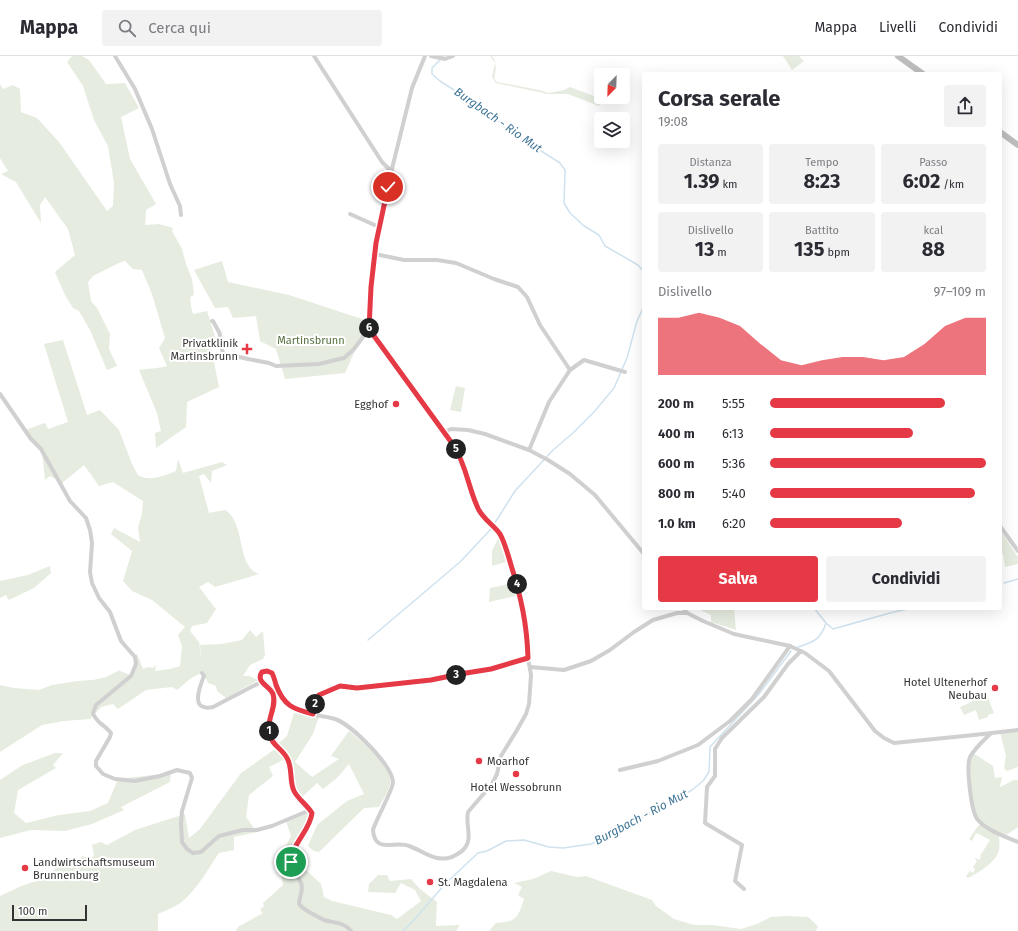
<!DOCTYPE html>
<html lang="it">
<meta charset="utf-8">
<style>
body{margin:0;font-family:"Fira Sans",sans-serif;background:#f2f2f3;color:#2b2b33;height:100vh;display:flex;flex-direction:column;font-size:15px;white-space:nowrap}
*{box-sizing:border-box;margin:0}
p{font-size:13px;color:#7c7c81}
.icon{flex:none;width:22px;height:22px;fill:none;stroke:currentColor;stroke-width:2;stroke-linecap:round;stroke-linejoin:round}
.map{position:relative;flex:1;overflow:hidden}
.side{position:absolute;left:642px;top:16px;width:360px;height:538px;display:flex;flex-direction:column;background:#fff;border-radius:4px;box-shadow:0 4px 16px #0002}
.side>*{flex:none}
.needle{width:26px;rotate:203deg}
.tools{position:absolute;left:594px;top:12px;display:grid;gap:8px}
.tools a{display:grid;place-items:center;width:36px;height:36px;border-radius:4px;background:#fff;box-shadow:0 4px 16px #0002;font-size:20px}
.scale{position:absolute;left:12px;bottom:10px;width:75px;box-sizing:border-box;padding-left:4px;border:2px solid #333;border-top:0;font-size:11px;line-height:14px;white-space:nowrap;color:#333;-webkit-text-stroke:3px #fff;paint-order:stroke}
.pin{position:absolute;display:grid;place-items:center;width:34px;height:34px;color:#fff;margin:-17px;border:2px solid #fff;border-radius:50%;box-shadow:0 1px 4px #0007}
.km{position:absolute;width:20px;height:20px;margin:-10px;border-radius:50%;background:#222;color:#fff;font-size:11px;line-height:20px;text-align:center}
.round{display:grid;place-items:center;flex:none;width:42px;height:42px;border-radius:4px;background:#f2f2f3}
.summary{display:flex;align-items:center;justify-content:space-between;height:68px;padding:0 16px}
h1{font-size:22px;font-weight:700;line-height:30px}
.stats{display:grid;grid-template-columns:repeat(3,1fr);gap:6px;height:68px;padding:4px 16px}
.stats div{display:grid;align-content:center;border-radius:4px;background:#f2f2f3;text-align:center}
.stats b{font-size:20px;font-weight:700}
.stats small{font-size:11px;font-weight:400}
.stats p{font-size:11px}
.chart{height:112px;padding:8px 16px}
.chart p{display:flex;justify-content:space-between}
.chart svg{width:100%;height:72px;margin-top:4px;fill:#e63946;opacity:.7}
.action{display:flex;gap:8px;margin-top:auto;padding:8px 16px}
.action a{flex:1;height:46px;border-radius:4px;background:#e63946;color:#fff;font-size:16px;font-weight:700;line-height:46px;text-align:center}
.action a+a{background:#f2f2f3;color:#2b2b33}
ul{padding:0 16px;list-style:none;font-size:13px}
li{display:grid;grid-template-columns:64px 48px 1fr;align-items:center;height:30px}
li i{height:10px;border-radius:5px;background:#e63946}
header{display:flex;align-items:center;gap:24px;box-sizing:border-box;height:56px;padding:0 20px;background:#fff;border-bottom:1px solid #e1e1e2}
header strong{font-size:19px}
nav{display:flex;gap:22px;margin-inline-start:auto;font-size:14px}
.search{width:280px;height:36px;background:#f2f2f3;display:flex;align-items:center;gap:10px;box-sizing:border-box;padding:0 14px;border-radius:4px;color:#7c7c81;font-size:15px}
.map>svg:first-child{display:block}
</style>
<header>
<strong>Mappa</strong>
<div class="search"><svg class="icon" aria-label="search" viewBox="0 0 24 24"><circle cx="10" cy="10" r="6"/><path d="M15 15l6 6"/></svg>Cerca qui</div>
<nav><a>Mappa</a><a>Livelli</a><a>Condividi</a></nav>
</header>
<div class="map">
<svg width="1018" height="875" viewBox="0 0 1018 875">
<rect width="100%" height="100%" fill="#fff"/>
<g fill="#e6ecdf">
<path d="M72 0H82L89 4 106 28 125 27 139 52 121 61 130 103 156 148 146 154 145 169 159 168 173 172 172 175 182 193 186 208 192 223 194 239 190 241 191 251 193 258 207 255 218 290 211 292 219 331 187 346 186 371 156 392 155 377 161 375 157 357 139 314C149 312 157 313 167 310L159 292 165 282 152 238 142 214 133 213 125 205 121 206 93 220 88 226 91 245 97 252 110 278 109 293 117 310 107 314 90 274 79 255 73 252 65 239 55 216 75 199 68 173 45 141 40 149 41 167 16 126 1 118 8 115 0 102V28L3 33 13 29 20 33 21 56 37 62 59 86 107 155 113 150 114 127 108 90 94 64 83 30 67 6Z"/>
<path d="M490 0 493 1C497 9 496 14 494 22L497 26 539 34 549 37 564 34 570 31 602 43 599 50 568 38H548L496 27 492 21 495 7Z"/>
<path d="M783 0H799L804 5 792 14Z"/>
<path d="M222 205 228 226 289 239 365 264 366 270 345 317 285 323 276 293 260 285 256 260 233 262 228 251 215 252 194 214Z"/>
<path d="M63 284 87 359 100 354 119 374 132 408 138 419C149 426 164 420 176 415L178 403 183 417 222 406 227 409 212 415 211 427 204 418 199 420 209 457 225 454C246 466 236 511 259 518L215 531 208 526 199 531 216 553 207 567 192 570 190 575 199 586 202 608 200 589 222 588 242 584 250 574 256 581 263 575 265 599 263 603 250 609 243 620H249L258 624 226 642 217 635 216 630 208 627 203 617C192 619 185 628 177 634L172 631 146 634 118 653 113 648 101 651 90 663 64 665 42 669 0 696V629L14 632 39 634 52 629 78 625 93 624 106 621 120 614V615L130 619 136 609 134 600 137 598 143 613 148 611 153 612 156 609 155 615 170 613 180 610 182 590 178 579 185 571 152 544 132 535 123 525 132 495 111 478 114 472 140 486 138 471 142 458 143 445 113 426 99 430 84 409 61 428 59 425 50 420 45 424 43 405 41 393 25 374 45 367 48 373 68 366 44 288Z"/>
<path d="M456 330 465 332 461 356 450 354Z"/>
<path d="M1000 474 1018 501V508L1005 511 1003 498H1000Z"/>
<path d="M499 480 506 506 492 510V495Z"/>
<path d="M50 510 51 517 34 532 9 544 6 539 0 542V525L28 519Z"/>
<path d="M513 527 516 540 489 546 490 532Z"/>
<path d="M696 552H734L736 574 711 566V559Z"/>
<path d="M987 639 994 657 988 659V661L979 664 976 654 964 659 960 651 972 646 971 644Z"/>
<path d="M294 657 319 660 313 678 295 706 312 721 339 703 331 700 349 675C361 685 394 712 390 728 388 736 383 744 379 751L364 752 319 796 314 795 308 790 317 769 347 745 364 738 349 708 337 722 323 733 317 727 301 742 295 734 289 700 278 688 287 680Z"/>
<path d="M1018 674V711L1007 715 1004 712 1006 700 1000 676Z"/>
<path d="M275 693 285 703 269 711 273 720 249 739 246 761 257 776 234 781V794L219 797C208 813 199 830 185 843 178 850 167 854 158 858V875H0V840C9 836 18 831 27 828 43 823 47 824 58 809L72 812 82 800 91 803 94 799 92 789 101 786 107 789 135 774 185 758 189 782 200 773 241 717Z"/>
<path d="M55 697H63L53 709 56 712 18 734 14 757 26 767 59 759 90 755 108 747 118 723 171 717 170 726 121 751 124 754 92 768 65 775 31 774 0 782V724L23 709Z"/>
<path d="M973 697 993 710 995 722 1002 721 1000 731 1014 724H1018V771L1006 779 992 774 975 760 968 712Z"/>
<path d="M308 756 309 763 290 796 291 816 303 811 321 828 324 841 332 845 391 859 397 863 421 845 415 834 401 827 395 837 368 836 369 828 378 819H387L390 825 411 823 420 833 437 846 436 870 460 869 456 875H236L238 871 263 857 260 854 264 850 263 847 283 829 279 804 291 780 286 765Z"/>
<path d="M981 768 999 780C999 784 1000 789 999 793 998 805 978 817 968 822L966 820 970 815 973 817 975 813 973 811 977 805 975 804 976 802 979 804 981 801 980 800 990 784 977 777 975 779 972 785 969 783 978 770Z"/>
<path d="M551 815 577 821 586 820 652 844 656 850 674 863 694 869H712L741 873 757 868 771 861 786 860 808 861 818 870 816 875H489L496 867C516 866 518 862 524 843L518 839 522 831 514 827 533 823Z"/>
</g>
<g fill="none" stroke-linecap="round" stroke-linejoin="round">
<g stroke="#cfe2ee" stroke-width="1.5">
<path d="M444 0 432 12V18L440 25 494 60 505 72 560 107 565 114V117L564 147 570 157 584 170 599 179 605 190 638 209 644 216"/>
<path d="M1004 527 1018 523"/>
<path d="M826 567 833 573 890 557 912 552"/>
<path d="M368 584 460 506 491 473 515 435 553 394 573 377 594 356 614 332 627 302 637 265 644 250"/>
<path d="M798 591C814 586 821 583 826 567L814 552"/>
<path d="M403 875 414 864 445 828 478 797 487 795 506 785 524 784 549 791 563 792 591 788 606 781 692 734 703 725 709 716 710 691 759 638 791 595"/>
</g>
<g stroke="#d0d0d0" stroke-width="4">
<path d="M115 0 135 33 152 73 170 128 180 150 181 159"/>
<path d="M314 0 382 106 388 112 392 113"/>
<path d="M431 0 445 3 453 0"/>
<path d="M350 158 379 171"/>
<path d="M375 198 404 204H437L456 207 494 223 518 231 527 241 540 269 570 314 584 304 625 316"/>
<path d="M212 265H213L220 278 219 284 225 303 235 300 248 303 269 307 276 310 319 308 344 302 354 293 369 273"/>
<path d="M369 273 371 231 374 204 384 145 412 32 425 0"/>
<path d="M0 338 31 383 41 393 70 445 86 462 90 474 92 487 90 516 92 527 99 542 110 556 121 585 135 601 136 608 131 620 96 649 93 657C96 667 105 669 111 677L110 681 96 705V710L103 718 115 723 135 725 160 720 177 714 190 717 192 722 182 755 181 768 182 786 187 793 193 797 201 796 219 780 243 774H257L272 770 310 754"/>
<path d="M444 376 451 373 468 374 485 378 529 394 548 404 570 418 595 439 644 498"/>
<path d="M529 394 549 346 570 314"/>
<path d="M1000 470 1018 495"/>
<path d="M683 552 687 557 703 565 734 578 790 590 805 597 829 615 875 675 884 682 894 687 974 679 1018 674"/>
<path d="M530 611 564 614 591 605 610 594 634 576 653 564 677 557H687"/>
<path d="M202 617 204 620C199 632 190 656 213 651L261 626"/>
<path d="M261 626 260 621 262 616 267 615 272 617C278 626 277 639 286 647 298 659 319 658 335 663 351 668 392 709 393 726 393 734 376 763 373 774 375 799 395 784 409 790 424 795 435 807 452 801 456 799 460 797 463 794 474 783 465 770 468 756L492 728 497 718 501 700 517 674 526 658 529 648 531 619 528 602 526 564 520 540 504 486 500 478 485 462 477 451 462 402 454 390 369 273"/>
<path d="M261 626C287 644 265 653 269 675 271 690 282 691 287 702 293 713 289 725 294 736 298 743 307 749 312 757 311 773 296 784 292 799 288 813 297 816 301 827 304 834 299 841 299 848 304 855 317 860 324 864 334 867 344 866 351 875"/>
<path d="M313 658 315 645 319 639 340 630 357 632 431 624 460 618 491 613 528 602"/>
<path d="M990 678C983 685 975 692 970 701 966 710 971 757 978 764 986 774 1006 781 1018 786"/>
<path d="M620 714 658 705 698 689 730 665 752 643 790 590"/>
<path d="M744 833 735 825 742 789 705 767 707 731 715 720V693L722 682 764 641 788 608 801 595"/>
</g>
<g stroke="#bdbdbd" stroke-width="6">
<path d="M898 0 923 18"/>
<path d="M1000 76 1018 89"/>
</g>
</g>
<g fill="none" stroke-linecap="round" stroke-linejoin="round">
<g stroke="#fff" stroke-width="8">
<path id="route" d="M291 806C292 787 310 775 312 757 307 749 298 743 294 735 289 725 293 712 287 702 281 691 271 690 269 675 267 662 277 651 273 638 270 630 255 626 262 616L267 615 272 617C274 621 275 625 276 629 284 650 293 653 313 658L315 645 319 639 340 630 357 632 431 624 460 618 491 613 528 602C527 568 521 541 511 509 508 499 505 487 500 478 493 468 481 462 477 450 468 430 466 409 454 390L369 273 371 231 376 187 388 131"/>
</g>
<use href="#route" stroke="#e63946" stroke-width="5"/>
</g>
<g fill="#e63946" stroke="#fff" stroke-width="1.5">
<path d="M245 287h4v4h4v4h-4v4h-4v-4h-4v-4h4z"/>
<circle cx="396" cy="348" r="4"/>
<circle cx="995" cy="632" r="4"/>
<circle cx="479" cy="705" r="4"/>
<circle cx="516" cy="718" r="4"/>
<circle cx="25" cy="812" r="4"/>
<circle cx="430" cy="826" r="4"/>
</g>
<g text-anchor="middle" stroke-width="4" stroke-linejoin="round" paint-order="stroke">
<g font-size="11" fill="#56703f" stroke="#fff">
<text x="311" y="288">Martinsbrunn</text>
</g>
<g font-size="11" fill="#333" stroke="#fff" text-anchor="end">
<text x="238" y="291">Privatklinik<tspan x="238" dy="13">Martinsbrunn</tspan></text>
<text x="388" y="352">Egghof</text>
<text x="987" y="630">Hotel Ultenerhof<tspan x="987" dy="13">Neubau</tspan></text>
<text x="487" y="709" text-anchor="start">Moarhof</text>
<text x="516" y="735" text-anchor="middle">Hotel Wessobrunn</text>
<text x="33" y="810" text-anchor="start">Landwirtschaftsmuseum<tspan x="33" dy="13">Brunnenburg</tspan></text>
<text x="438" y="830" text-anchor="start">St. Magdalena</text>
</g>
<g font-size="12" font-style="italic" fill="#3f7597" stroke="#fff">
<text transform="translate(498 64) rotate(35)" y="4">Burgbach - Rio Mut</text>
<text transform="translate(641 761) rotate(-28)" y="4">Burgbach - Rio Mut</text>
</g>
</g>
</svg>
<div class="tools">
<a><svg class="needle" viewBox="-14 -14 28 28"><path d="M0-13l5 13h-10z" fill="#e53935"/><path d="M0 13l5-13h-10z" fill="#7c7c81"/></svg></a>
<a><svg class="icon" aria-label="layers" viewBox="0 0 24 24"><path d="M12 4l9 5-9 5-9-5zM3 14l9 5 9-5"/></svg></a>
</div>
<div class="scale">100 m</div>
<div class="pin" style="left:291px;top:806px;background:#1e9e55"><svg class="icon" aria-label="arrive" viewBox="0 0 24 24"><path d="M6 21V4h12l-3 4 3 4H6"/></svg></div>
<div class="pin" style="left:388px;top:131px;background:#d93025"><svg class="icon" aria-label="check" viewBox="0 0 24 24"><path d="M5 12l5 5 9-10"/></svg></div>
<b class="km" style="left:269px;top:675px">1</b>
<b class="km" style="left:315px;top:648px">2</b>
<b class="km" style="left:456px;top:619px">3</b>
<b class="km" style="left:517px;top:528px">4</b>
<b class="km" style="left:456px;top:393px">5</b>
<b class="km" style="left:369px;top:272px">6</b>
<section class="side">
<div class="summary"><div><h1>Corsa serale</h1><p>19:08</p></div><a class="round"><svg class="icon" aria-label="share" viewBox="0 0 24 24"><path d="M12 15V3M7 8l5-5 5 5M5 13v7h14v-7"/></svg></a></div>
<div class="stats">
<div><p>Distanza</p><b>1.39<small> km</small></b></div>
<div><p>Tempo</p><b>8:23</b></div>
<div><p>Passo</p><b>6:02<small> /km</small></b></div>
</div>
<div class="stats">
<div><p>Dislivello</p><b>13<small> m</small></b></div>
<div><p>Battito</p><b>135<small> bpm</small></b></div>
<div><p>kcal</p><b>88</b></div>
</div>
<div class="chart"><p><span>Dislivello</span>97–109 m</p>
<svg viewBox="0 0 160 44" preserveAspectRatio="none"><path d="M0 44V9L10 9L20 6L30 9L40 14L50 25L60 35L70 38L80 35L90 33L100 33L110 35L120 33L130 25L140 14L150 9L160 9V44z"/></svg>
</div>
<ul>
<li><b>200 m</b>5:55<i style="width:81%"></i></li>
<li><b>400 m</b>6:13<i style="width:66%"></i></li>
<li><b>600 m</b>5:36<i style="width:100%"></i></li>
<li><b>800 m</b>5:40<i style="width:95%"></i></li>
<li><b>1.0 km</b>6:20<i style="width:61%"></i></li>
</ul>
<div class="action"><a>Salva</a><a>Condividi</a></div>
</section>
</div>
